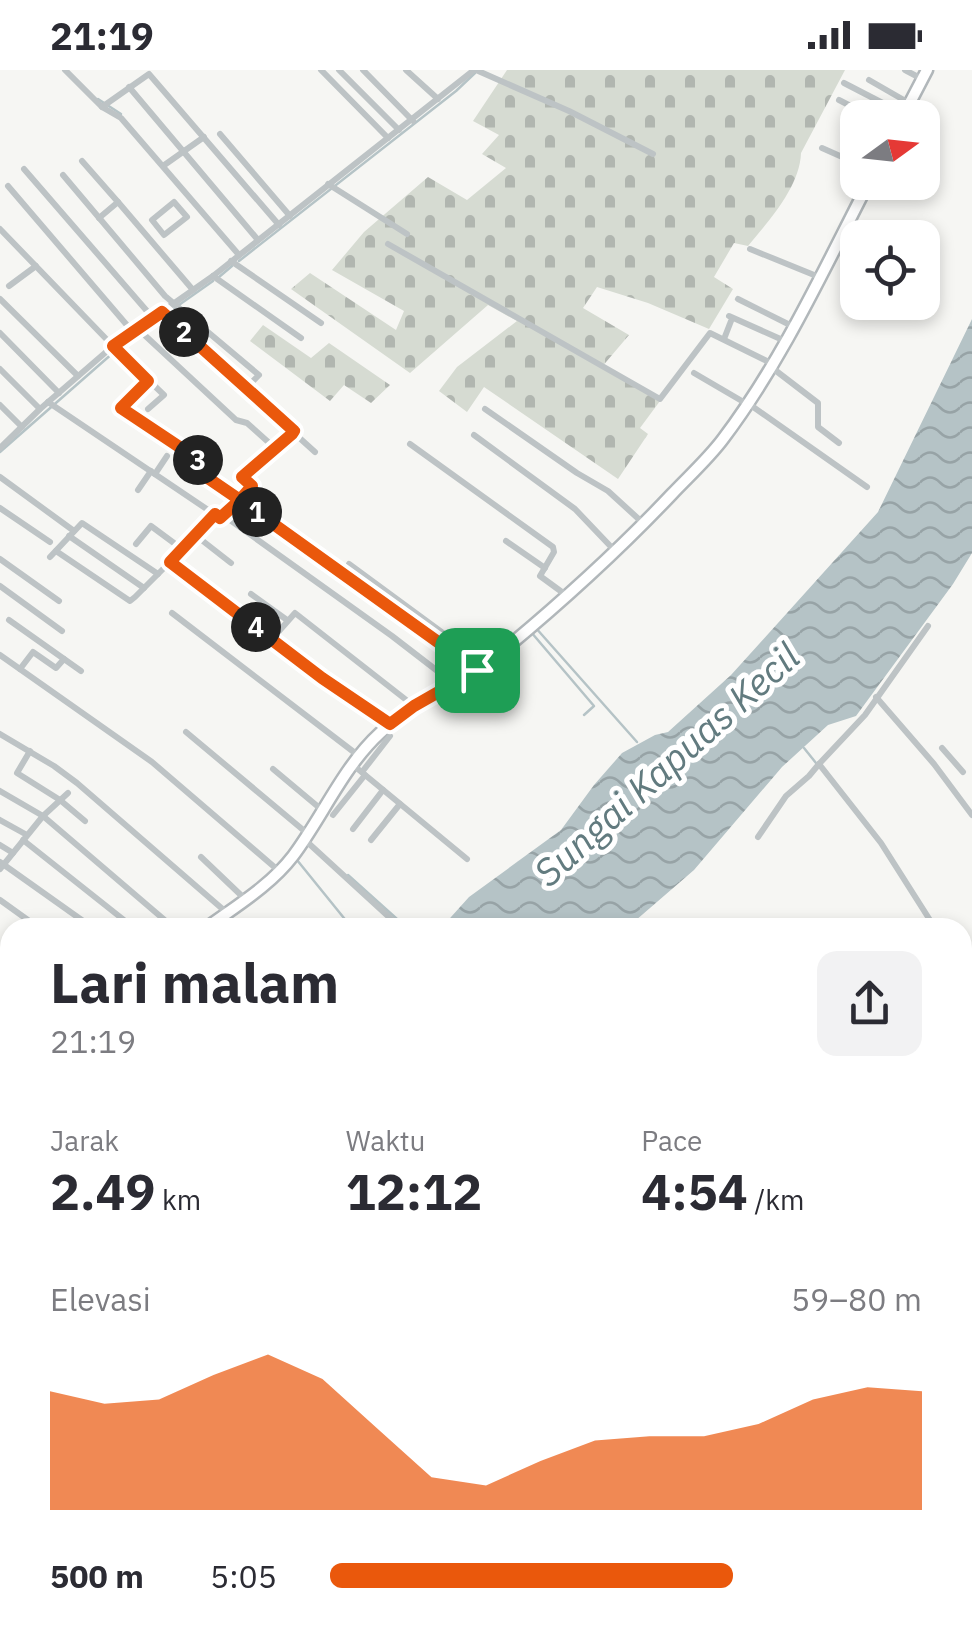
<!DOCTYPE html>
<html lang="id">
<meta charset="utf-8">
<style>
body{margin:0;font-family:"IBM Plex Sans",sans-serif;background:#f2f2f3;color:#2b2b33;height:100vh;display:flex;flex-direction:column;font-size:38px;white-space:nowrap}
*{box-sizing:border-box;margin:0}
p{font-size:32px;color:#7c7c81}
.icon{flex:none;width:55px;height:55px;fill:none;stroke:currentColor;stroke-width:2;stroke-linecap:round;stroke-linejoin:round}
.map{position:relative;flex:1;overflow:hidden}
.panel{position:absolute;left:0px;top:848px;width:972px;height:718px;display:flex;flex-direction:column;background:#fff;border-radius:30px 30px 0 0;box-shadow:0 5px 15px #0003}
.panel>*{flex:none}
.needle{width:65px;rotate:75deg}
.fabs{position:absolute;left:840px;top:30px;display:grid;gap:20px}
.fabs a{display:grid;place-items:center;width:100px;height:100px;border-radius:20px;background:#fff;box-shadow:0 5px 15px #0003;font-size:50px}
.pin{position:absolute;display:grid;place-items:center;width:85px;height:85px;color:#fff;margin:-42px;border-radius:20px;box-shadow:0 5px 15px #0006}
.km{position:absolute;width:50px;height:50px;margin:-25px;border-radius:50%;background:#222;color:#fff;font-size:28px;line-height:50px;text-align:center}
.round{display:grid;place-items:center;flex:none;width:105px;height:105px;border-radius:20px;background:#f2f2f3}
.overview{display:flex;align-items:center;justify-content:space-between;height:170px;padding:0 50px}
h1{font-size:55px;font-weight:700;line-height:75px}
.metrics{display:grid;grid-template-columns:repeat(3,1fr);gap:15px;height:170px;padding:10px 50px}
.metrics div{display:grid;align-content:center}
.metrics b{font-size:50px;font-weight:700}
.metrics small{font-size:28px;font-weight:400}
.metrics p{font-size:28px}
.chart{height:280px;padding:20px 50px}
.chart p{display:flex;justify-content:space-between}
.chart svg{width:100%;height:180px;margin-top:10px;fill:#ea580c;opacity:.7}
ul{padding:0 50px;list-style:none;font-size:32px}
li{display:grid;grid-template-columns:160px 120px 1fr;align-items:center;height:75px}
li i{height:25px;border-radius:12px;background:#ea580c}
.status{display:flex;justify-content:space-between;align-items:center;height:70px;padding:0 50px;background:#fff;direction:ltr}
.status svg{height:28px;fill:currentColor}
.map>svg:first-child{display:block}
</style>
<div class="status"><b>21:19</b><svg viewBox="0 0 49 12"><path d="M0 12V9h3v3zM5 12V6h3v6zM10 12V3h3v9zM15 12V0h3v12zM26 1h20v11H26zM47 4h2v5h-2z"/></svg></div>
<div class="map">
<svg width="972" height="1564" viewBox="0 0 972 1564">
<defs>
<pattern id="cemetery-stones" width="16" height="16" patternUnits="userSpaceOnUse" patternTransform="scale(2.5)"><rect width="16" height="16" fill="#d6dbd2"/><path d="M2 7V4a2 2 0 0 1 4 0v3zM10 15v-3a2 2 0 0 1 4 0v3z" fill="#b1b6b0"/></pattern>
<pattern id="water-waves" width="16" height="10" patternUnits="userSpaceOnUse" patternTransform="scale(2.5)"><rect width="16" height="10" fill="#b5c3c6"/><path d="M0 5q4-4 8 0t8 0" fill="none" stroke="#97a3a6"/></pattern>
</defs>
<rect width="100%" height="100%" fill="#f6f6f3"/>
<g fill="url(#cemetery-stones)">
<path d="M507 0H845L801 83C800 117 768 152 748 176L734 173 714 207 733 219 709 259 648 233 597 217 583 238 629 265 601 298 660 331 640 358 648 364 618 409 484 317 467 342 439 321 457 297 517 251 488 235 410 303 291 219 310 203 396 260 404 241 332 200 364 162 428 107 467 130 506 98 482 84 499 65 473 51Z"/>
<path d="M263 255 311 288 329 273 390 315 371 333 344 315 330 331 250 271Z"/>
</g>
<g fill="url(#water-waves)">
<path d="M972 249V483L953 514 856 646 828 655 782 697 694 800 628 857H442L469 827 561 760 594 715 622 683 655 665 668 662 731 605 878 442Z"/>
<path d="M342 1555H455L457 1564H344Z"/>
</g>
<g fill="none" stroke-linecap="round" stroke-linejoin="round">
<g stroke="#b5c3c6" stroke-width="2.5">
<path d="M98 29 121 44"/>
<path d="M239 191 456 21 475 3"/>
<path d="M219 207 232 196"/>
<path d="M0 382 122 275 213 211"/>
<path d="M535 557 637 672"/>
<path d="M531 562 594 636 584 645"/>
<path d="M804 678 816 693"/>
<path d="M348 805 407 858"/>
<path d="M279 809 297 790 352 858"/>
</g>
<g stroke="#b1b7ba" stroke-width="15">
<g id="major">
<path d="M902 48 927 0"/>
<path d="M206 858C236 836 270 816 293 786 323 746 343 697 380 663 417 628 467 611 505 579 564 530 620 479 672 424 689 406 708 389 723 369 782 291 824 199 869 112"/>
<path d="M13 1564 17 1555"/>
</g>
</g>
<g stroke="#bdc3c5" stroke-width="6">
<path d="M65 0 102 37 121 48 239 185"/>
<path d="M321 0 388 68"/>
<path d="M339 0 399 60"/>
<path d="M363 0 413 51"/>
<path d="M406 0 438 29"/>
<path d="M476 0 569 41 653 84"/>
<path d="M905 0 922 9"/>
<path d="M869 10 909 33"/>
<path d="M844 13 904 44"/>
<path d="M129 17 258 170"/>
<path d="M839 30 874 48"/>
<path d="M102 37 149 4 279 155"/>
<path d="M849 59 858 63"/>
<path d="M220 64 290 146"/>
<path d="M822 78 858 94"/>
<path d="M82 91 118 132 99 148"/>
<path d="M163 96 204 67"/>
<path d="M24 99 153 248"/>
<path d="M63 105 165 226 259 305 246 318"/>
<path d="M328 114 407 164"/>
<path d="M8 116 132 261"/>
<path d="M118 132 193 220"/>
<path d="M174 132 187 147 164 165 152 150Z"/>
<path d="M0 159 113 276 164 325 148 339"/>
<path d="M388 174 660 329 710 263 773 294"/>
<path d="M750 179 819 207"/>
<path d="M231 191 321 253"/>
<path d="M213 206 301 268"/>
<path d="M9 216 36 196"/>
<path d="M0 229 78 306"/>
<path d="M738 229 794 257"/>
<path d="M162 242 293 361V364L242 407 252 416 220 448"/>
<path d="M729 246 785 271"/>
<path d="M138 259 236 350 247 353 276 379"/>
<path d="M0 263 59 323"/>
<path d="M724 269 731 251"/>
<path d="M771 297 818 333V357L839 373"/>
<path d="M0 299 40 339"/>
<path d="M694 303 747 334"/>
<path d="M148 311 121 337 123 340 205 395 202 404 220 417 476 600"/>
<path d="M48 332 220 448 199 468 231 493"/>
<path d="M749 334 867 417"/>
<path d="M0 335 22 357"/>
<path d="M485 339 577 403 608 421 643 453"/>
<path d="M294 363 315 382"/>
<path d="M474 365 575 439 615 481"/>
<path d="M410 374 553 477 554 482 540 506 566 525"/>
<path d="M0 378 40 339 113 276 213 206 474 0"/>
<path d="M155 404 167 386"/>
<path d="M0 407 74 461"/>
<path d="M138 420 151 401"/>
<path d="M0 438 50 472"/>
<path d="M223 445 392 566 453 613"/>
<path d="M69 466 144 518"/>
<path d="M506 471 545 498"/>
<path d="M136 474 151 456 182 479"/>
<path d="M56 481 130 531 135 527 170 492 322 607 390 654"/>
<path d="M50 487 82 453 158 504"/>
<path d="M0 489 59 531"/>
<path d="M170 492 215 444"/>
<path d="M349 494 485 594"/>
<path d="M0 516 62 561"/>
<path d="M251 524 287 550"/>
<path d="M172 543 359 686"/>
<path d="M9 550 81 601"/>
<path d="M928 556 865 645 819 694 881 773 935 858"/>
<path d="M272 569 295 543 414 636"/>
<path d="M0 585 152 692 279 801"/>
<path d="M20 599 33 582 56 598 64 589"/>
<path d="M876 627 934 694 972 745"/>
<path d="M186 662 308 764"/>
<path d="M0 664 54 696 77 713 226 842"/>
<path d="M942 678 963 702"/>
<path d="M30 681 17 703 60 730 85 751"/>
<path d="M353 695 467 789"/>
<path d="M273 699 322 740"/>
<path d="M362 702 390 666"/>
<path d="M0 721 43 746 174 858"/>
<path d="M333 745 365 705"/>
<path d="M0 750 27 765"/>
<path d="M353 759 383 720"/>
<path d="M758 767 786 726 809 706 819 694"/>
<path d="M23 770 134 858"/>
<path d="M305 770 401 858"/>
<path d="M371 770 400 734"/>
<path d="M0 775 13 783"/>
<path d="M201 787 245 829"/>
<path d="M0 792 93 858"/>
<path d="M0 799 43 746 68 723"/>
<path d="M0 830 39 858"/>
<path d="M962 891 972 901"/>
<path d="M0 954 10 958"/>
<path d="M0 995 10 999"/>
<path d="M0 1027 10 1031"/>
<path d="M0 1064 10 1067"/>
<path d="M0 1079 10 1083"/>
<path d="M962 1096 972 1104"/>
<path d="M962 1124 972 1132"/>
<path d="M0 1130 10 1133"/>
<path d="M962 1152 972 1160"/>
<path d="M0 1155 10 1159"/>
<path d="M962 1199 972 1209"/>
<path d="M0 1209 10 1212"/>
<path d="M962 1222 972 1232"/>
<path d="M962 1257 967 1262"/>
<path d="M0 1262 10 1263"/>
<path d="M962 1268 972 1276"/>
<path d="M0 1293 10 1295"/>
<path d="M963 1304 972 1312"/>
<path d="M962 1332 972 1340"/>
<path d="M962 1360 972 1369"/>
<path d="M0 1362H10"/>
<path d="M0 1402 10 1401"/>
<path d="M962 1434 972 1443"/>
<path d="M962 1474 972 1481"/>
<path d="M785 1555 800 1564"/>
<path d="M814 1555 828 1564"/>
<path d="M684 1564 688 1555"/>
</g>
<use href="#major" stroke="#fff" stroke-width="10"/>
</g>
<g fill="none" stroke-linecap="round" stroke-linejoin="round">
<g stroke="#fff" stroke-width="20">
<path id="route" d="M477 600 240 430 252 416 242 407 292 364 294 361 162 242 113 276 148 311 121 338 205 394 202 404 240 430 220 448 215 444 170 492 322 608 390 654 414 636 477 600"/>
</g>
<use href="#route" stroke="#ea580c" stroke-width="12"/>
</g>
<g text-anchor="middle" stroke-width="10" stroke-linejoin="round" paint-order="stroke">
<g font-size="38" font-style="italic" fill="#627b7f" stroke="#fff">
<text transform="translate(667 695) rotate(-42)" y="13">Sungai Kapuas Kecil</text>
</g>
</g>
</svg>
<div class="fabs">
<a><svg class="needle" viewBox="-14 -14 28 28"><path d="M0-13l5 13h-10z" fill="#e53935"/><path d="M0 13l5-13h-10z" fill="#7c7c81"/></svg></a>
<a><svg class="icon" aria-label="locate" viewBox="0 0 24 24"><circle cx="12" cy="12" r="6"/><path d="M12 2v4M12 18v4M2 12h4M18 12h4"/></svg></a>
</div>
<div class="pin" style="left:477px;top:600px;background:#1e9e55"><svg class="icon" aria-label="arrive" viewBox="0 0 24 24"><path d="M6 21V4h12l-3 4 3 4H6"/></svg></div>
<b class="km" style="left:257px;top:442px">1</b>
<b class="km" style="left:184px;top:262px">2</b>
<b class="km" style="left:198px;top:390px">3</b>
<b class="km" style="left:256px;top:557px">4</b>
<section class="panel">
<div class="overview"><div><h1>Lari malam</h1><p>21:19</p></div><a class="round"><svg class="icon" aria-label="share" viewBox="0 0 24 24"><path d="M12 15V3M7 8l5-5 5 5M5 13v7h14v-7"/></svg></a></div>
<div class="metrics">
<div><p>Jarak</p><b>2.49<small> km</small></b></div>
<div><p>Waktu</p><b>12:12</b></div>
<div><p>Pace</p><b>4:54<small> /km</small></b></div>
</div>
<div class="chart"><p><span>Elevasi</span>59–80 m</p>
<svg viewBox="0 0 160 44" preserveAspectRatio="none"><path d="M0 44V15L10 18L20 17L30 11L40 6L50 12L60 24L70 36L80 38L90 32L100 27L110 26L120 26L130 23L140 17L150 14L160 15V44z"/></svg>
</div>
<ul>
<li><b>500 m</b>5:05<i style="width:68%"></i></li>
</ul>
</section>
</div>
